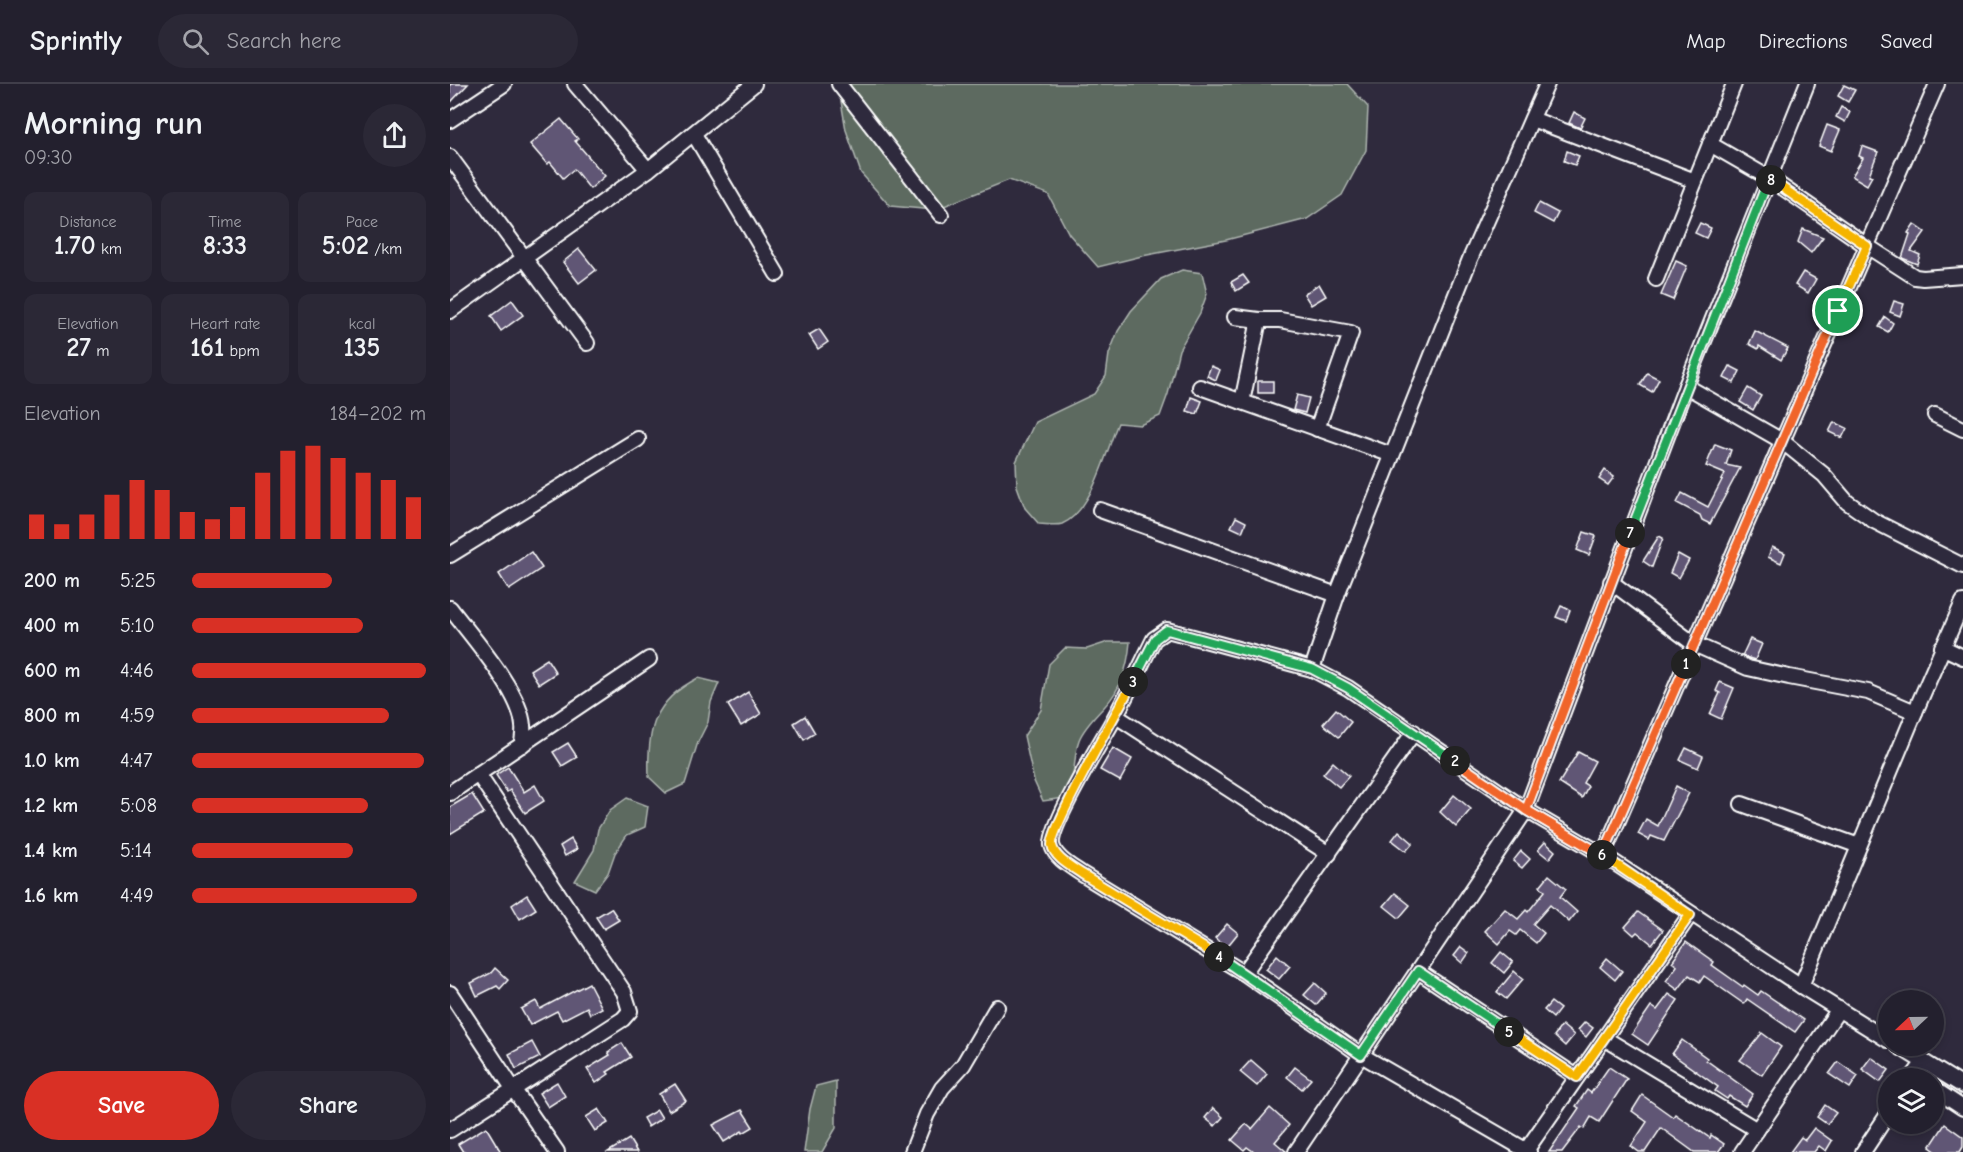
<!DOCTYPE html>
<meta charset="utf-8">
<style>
body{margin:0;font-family:"Comic Neue",sans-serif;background:#2b2836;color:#f1f3f6;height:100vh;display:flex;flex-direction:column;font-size:22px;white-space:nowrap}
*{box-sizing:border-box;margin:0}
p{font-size:20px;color:#a3a3aa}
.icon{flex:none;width:33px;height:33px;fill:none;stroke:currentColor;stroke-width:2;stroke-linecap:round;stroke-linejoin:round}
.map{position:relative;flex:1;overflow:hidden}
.panel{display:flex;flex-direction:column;background:#23202e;width:450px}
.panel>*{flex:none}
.needle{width:39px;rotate:248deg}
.fabs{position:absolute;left:1428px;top:906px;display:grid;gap:12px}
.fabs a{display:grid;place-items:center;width:66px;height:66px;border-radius:50%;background:#23202e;box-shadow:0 3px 9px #0003,0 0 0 2px #403e4a;font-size:30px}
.pin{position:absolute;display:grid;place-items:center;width:51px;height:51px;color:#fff;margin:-26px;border:3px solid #fff;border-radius:50%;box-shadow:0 2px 6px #0007}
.km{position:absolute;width:30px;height:30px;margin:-15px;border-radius:50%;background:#222;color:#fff;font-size:16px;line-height:30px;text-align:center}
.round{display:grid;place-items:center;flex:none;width:63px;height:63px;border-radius:32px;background:#2b2836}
.headline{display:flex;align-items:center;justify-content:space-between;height:102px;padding:0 24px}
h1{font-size:33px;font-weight:700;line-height:45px}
.metrics{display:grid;grid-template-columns:repeat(3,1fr);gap:9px;height:102px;padding:6px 24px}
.metrics div{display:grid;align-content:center;border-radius:12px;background:#2b2836;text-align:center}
.metrics b{font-size:26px;font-weight:700}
.metrics small{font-size:16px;font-weight:400}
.metrics p{font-size:16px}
.chart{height:168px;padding:12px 24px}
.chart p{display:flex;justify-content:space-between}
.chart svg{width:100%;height:108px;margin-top:6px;stroke:#d93025;stroke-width:6}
.cta{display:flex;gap:12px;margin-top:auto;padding:12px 24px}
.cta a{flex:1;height:69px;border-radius:36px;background:#d93025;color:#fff;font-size:24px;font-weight:700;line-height:69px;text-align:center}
.cta a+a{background:#2b2836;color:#f1f3f6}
ul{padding:0 24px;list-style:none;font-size:20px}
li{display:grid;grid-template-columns:96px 72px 1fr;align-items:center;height:45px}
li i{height:15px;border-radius:8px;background:#d93025}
header{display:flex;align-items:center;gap:36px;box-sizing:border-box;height:84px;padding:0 30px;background:#23202e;border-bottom:2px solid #403e4a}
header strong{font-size:28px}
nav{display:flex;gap:33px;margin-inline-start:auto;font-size:21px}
.search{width:420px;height:54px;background:#2b2836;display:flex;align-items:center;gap:15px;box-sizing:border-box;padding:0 21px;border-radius:33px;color:#a3a3aa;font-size:22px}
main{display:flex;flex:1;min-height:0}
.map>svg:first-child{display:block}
</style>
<header>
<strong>Sprintly</strong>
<div class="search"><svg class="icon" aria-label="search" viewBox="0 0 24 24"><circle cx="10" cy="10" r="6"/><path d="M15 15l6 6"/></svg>Search here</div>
<nav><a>Map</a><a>Directions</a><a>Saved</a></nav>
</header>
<main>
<section class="panel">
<div class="headline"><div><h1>Morning run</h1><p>09:30</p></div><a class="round"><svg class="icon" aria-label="share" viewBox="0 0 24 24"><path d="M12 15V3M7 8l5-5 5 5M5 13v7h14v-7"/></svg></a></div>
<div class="metrics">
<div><p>Distance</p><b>1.70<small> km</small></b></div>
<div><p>Time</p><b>8:33</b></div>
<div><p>Pace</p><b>5:02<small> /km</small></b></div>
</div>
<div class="metrics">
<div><p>Elevation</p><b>27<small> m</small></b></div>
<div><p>Heart rate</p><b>161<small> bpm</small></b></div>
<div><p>kcal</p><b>135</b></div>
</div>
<div class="chart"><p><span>Elevation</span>184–202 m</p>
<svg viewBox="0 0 160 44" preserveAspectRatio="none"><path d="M5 44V34M15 44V38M25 44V34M35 44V26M45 44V20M55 44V24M65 44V33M75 44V36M85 44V31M95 44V17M105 44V8M115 44V6M125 44V11M135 44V17M145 44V20M155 44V27"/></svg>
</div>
<ul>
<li><b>200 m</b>5:25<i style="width:60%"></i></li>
<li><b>400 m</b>5:10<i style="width:73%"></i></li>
<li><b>600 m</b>4:46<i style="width:100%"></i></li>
<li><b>800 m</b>4:59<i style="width:84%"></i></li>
<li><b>1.0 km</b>4:47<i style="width:99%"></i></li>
<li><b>1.2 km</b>5:08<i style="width:75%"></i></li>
<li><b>1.4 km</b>5:14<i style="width:69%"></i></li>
<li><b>1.6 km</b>4:49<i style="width:96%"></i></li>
</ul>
<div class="cta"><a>Save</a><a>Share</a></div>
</section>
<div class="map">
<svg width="1513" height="1068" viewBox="0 0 1513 1068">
<rect width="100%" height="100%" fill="#2f2a3d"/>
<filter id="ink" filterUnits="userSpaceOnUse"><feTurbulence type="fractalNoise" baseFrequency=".0167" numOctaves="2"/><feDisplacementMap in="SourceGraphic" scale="12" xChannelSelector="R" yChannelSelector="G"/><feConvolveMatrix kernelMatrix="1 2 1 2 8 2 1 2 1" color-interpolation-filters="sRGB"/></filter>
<g filter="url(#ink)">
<g fill="#5d6b61" stroke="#aeb5b0" stroke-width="1.5">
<path d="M388 0H897L918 23 916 66 892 111 857 135 776 156 692 172 648 183 619 150 598 110 559 96 484 126 440 122 411 89 396 46Z"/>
<path d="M732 186 752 189 757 210 750 229 729 266 718 310 710 332 690 341 668 339C656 367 642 428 612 440 606 442 595 440 589 440L575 424 567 402 566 378 585 338 644 310 656 292 659 270 668 247 681 227 711 195Z"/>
<path d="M658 558H680C678 582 672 604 655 622 646 632 634 643 629 656 624 669 626 684 621 697 620 703 616 709 614 714L593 717 584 697 574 652 591 626 599 580 615 564 637 565Z"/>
<path d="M248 594 269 599 261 618 258 638 248 658 235 700 216 709 199 693C197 646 203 617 248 594Z"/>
<path d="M177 714 198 722 195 743 177 751 165 769 158 789 145 806 125 797 144 766 148 745 160 726Z"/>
<path d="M386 997V1044L372 1068H354L360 1025 366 1002Z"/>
</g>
<g fill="#615674" stroke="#fff" stroke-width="1.5">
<path d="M0 0H18L0 19Z"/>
<path d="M1394 1 1405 6 1398 18 1388 12Z"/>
<path d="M1391 23 1400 28 1395 38 1386 33Z"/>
<path d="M1124 28 1135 34 1130 44 1119 39Z"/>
<path d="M111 35 128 55 125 57 155 92 140 105 124 85 113 94 100 78 97 80 80 60Z"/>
<path d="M1377 41 1390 46 1381 67 1369 62Z"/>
<path d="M1412 62 1428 68 1419 91 1422 92 1417 101 1402 92 1413 74 1409 72Z"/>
<path d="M1117 67 1129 72 1125 81 1114 77Z"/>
<path d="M1089 119 1108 129 1103 139 1084 129Z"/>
<path d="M1250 139 1261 144 1256 154 1245 149Z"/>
<path d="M1464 140 1475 148 1461 167 1470 171 1467 180 1452 174 1460 150 1458 149Z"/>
<path d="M1353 145 1373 153 1361 169 1348 158Z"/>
<path d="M129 165 146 186 129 199 113 178Z"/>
<path d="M1226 177 1237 182 1223 216 1211 211Z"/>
<path d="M1353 188 1366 195 1358 209 1345 201Z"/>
<path d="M793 191 799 199 786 207 781 198Z"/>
<path d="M869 200 876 212 861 221 854 210Z"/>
<path d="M62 216 73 231 51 247 41 232Z"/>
<path d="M1444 217 1454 220 1450 232 1440 228Z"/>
<path d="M1435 233 1443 239 1438 248 1429 243Z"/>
<path d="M369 245 378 258 368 265 359 251Z"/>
<path d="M1305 247 1338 264 1331 276 1309 262 1308 265 1299 260Z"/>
<path d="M761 282 770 286 766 296 757 292Z"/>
<path d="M1280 282 1290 287 1284 299 1274 294Z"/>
<path d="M1197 289 1209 295 1202 308 1190 301Z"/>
<rect x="808" y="297" width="15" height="12"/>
<path d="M1298 304 1311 312 1303 326 1290 318Z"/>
<path d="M847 311 859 314 855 329 843 326Z"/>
<path d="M741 313 752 317 747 330 737 327Z"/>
<path d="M1384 338 1397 344 1392 354 1379 348Z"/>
<path d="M1265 360 1281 366 1276 381 1290 384 1260 440 1252 436 1250 431 1227 419 1232 409 1258 423 1275 390 1256 382Z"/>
<path d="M1155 386 1164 393 1158 401 1149 395Z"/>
<path d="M786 433 796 438 792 448 781 443Z"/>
<path d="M1134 448 1146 452 1139 471 1127 466Z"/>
<path d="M1209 452 1213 454 1202 483 1193 477Z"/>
<path d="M1322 463 1335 469 1331 479 1318 473Z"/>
<path d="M81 468 92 484 59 506 49 490Z"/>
<path d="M1228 470 1239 476 1229 494 1220 489Z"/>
<path d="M1111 522 1120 526 1116 537 1106 533Z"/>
<path d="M1300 555 1312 560 1305 576 1292 572Z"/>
<path d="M97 575 106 589 89 600 80 586Z"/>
<path d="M1270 598 1284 604 1271 635 1260 630 1270 609 1266 607Z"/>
<path d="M298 608 311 630 291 642 278 621Z"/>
<path d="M886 625 901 638 889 653 873 640Z"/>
<path d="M355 632 365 649 354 656 344 639Z"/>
<path d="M118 659 127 673 112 682 103 668Z"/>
<path d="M663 664 682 675 670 697 650 686Z"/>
<path d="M1236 664 1253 672 1248 684 1230 676Z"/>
<path d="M1128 668 1145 677 1133 699 1138 702 1132 714 1109 699Z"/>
<path d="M883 678 899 692 889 703 873 690Z"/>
<path d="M58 683 74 708 85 701 94 717 75 729 60 706 57 708 46 691Z"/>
<path d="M1226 702 1239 709 1214 757 1201 752 1199 756 1188 750 1196 735 1208 742Z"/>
<path d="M22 710 34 729 0 750V723Z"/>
<path d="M1004 711 1021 725 1006 743 990 728Z"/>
<path d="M949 747 963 759 956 767 942 756Z"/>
<path d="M121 755 127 765 115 772 110 762Z"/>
<path d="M1095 758 1105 767 1099 775 1088 766Z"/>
<path d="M1071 767 1080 775 1072 784 1063 777Z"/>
<path d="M1099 791 1116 805 1110 813 1127 828 1119 838 1100 821 1083 840 1094 849 1086 859 1070 846 1066 851 1060 847 1049 860 1035 847 1055 825 1068 835 1076 826 1078 828 1095 807 1090 802Z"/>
<path d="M945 809 960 821 949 834 934 822Z"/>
<path d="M77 811 86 825 70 835 62 821Z"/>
<path d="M161 824 169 836 154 845 146 833Z"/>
<path d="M1188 828 1213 846 1202 860 1187 848 1184 851 1175 843Z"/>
<path d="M777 840 788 849 776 864 765 854Z"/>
<path d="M1236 858 1264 878 1262 881 1293 903 1294 901 1308 911 1311 907 1354 936 1345 948 1297 915 1294 920 1254 892 1250 898 1239 891 1228 906 1216 897 1227 882 1222 878Z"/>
<path d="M1011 863 1019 869 1012 879 1004 872Z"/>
<path d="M1051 868 1063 878 1054 889 1042 879Z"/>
<path d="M827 871 840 882 829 895 816 885Z"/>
<path d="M1157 874 1172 887 1165 896 1150 883Z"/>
<path d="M45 884 58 896 50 905 47 902 27 912 21 899 41 889Z"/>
<path d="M1064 887 1073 895 1056 915 1047 908Z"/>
<path d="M139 899 152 924 140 930 137 923 112 936 107 927 80 941 71 925 86 917 90 925Z"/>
<path d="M865 899 876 909 866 921 854 911Z"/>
<path d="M1219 910 1228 916 1198 961 1182 950 1201 922 1207 926Z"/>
<path d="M1101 918 1110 925 1103 934 1094 926Z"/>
<path d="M1135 938 1143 944 1136 953 1128 946Z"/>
<path d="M1112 941 1124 951 1115 962 1104 952Z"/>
<path d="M1312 949 1331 963 1312 991 1290 976Z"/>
<path d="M1232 956 1257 974 1256 976 1303 1010 1295 1022 1279 1012 1277 1015 1265 1007 1268 1003 1222 970Z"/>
<path d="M82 958 90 973 66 985 59 970Z"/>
<path d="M172 959 181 973 157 988 159 990 146 999 137 985 160 971 158 968Z"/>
<path d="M1421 973 1439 986 1430 998 1412 985Z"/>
<path d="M801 976 817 990 807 1002 790 988Z"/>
<path d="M1388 978 1408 992 1400 1004 1379 990Z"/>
<path d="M845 983 861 995 852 1005 837 993Z"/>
<path d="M1159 983 1177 995 1149 1038 1141 1033 1134 1045 1131 1043 1112 1068H1099L1129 1024 1126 1022 1137 1006 1141 1009Z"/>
<path d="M107 998 115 1012 98 1023 89 1009Z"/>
<path d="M225 1000 236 1017 219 1027 209 1010Z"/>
<path d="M1192 1011 1223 1033 1225 1030 1260 1054 1261 1051 1274 1060 1268 1068H1244L1211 1044 1195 1068H1189L1181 1062 1197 1038 1182 1027Z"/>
<path d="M1375 1021 1386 1029 1377 1040 1367 1033Z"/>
<path d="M763 1024 773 1033 765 1042 755 1034Z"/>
<path d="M820 1024 839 1041 825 1058 837 1068H804L797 1063 794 1066 782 1056 796 1040 802 1045Z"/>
<path d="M149 1025 158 1039 145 1047 136 1033Z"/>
<path d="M207 1026 212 1034 198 1043 193 1034Z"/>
<path d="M292 1026 303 1043 293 1049 292 1047 274 1058 263 1041Z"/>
<path d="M1495 1040 1513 1053V1063L1510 1068H1487L1480 1063Z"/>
<path d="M36 1043 51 1068H13L8 1060Z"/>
<path d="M1364 1044 1382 1057 1376 1067 1369 1062 1364 1068H1340L1351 1053 1355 1056Z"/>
<path d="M179 1055 187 1068H158Z"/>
</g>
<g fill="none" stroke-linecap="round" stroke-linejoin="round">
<g stroke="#fff" stroke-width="18">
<g id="minor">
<path d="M125 0 198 86"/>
<path d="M389 0 491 131"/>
<path d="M1082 35 1245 97"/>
<path d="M0 36 54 0"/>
<path d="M244 50 327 190"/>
<path d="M1260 60 1319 94 1417 162 1465 193 1473 194 1513 191"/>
<path d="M0 73 137 259"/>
<path d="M1206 195 1284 0"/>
<path d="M0 227 198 86 304 0"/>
<path d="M785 233 809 236H830L901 249 867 345"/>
<path d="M1236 302 1332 357 1374 391 1397 418 1424 437 1513 482"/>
<path d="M750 303 942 371"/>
<path d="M792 318 809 236"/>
<path d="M1485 331 1513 345"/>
<path d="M650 426 887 511"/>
<path d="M0 471 188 355"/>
<path d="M1161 498 1244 560 1298 584 1339 593 1418 608 1465 628"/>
<path d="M0 524C21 552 71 608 73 642 74 648 72 655 72 661"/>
<path d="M1492 563 1513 573"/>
<path d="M862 585 887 511 1020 175 1097 0"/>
<path d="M666 632 879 770"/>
<path d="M0 709 199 575"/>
<path d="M1292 720 1409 762"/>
<path d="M1153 771 1487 0"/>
<path d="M968 887 1127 993"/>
<path d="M794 889 964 648"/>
<path d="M1351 902 1465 628 1513 518"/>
<path d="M0 909 64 1006 107 1068"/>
<path d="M1154 954 1307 1046"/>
<path d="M1448 962 1513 1002"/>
<path d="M1462 994 1474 978"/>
<path d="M1484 1005 1513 1024"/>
<path d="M0 1046 173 935 180 927 174 908 28 690"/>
<path d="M462 1068 477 1030 492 1004 513 981 547 923"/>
<path d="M846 1068 1076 726 1236 302 1357 0"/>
<path d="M1075 1068 1240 831"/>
<path d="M1079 1068 911 971 794 889 632 790C622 783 605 774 602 761 599 742 653 655 665 633 679 607 691 581 704 555L717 546 862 585 898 604 1076 726 1153 771 1351 902 1438 956"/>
<path d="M1292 1068 1389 925"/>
<path d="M1413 1068 1438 1030"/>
</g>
</g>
<use href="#minor" stroke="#2f2a3d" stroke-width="14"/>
</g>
</g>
<g fill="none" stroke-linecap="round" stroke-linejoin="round" filter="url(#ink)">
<g stroke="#fff" stroke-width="12">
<path id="split-1" d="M1236 580 1388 227"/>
</g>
<g stroke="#fff" stroke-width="12">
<path id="split-2" d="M1005 677 1076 726 1153 771 1236 580"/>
</g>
<g stroke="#fff" stroke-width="12">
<path id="split-3" d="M683 598 705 555 717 546 862 585 898 604 1005 677"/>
</g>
<g stroke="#fff" stroke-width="12">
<path id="split-4" d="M683 598C670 623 600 744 602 761 604 774 622 783 632 790L769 873"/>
</g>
<g stroke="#fff" stroke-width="12">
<path id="split-5" d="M769 873 911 971 968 887 1059 948"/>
</g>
<g stroke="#fff" stroke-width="12">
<path id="split-6" d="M1059 948 1127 993 1240 831 1152 771"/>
</g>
<g stroke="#fff" stroke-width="12">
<path id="split-7" d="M1152 771 1076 726 1180 449"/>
</g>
<g stroke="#fff" stroke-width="12">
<path id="split-8" d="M1180 449 1319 94 1321 96"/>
</g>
<g stroke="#fff" stroke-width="12">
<path id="split-9" d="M1321 96 1417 162 1388 227"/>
</g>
<use href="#split-1" stroke="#f0652b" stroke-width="8"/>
<use href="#split-2" stroke="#f0652b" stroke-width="8"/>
<use href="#split-3" stroke="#22a559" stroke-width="8"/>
<use href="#split-4" stroke="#f5b400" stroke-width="8"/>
<use href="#split-5" stroke="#22a559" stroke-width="8"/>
<use href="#split-6" stroke="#f5b400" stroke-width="8"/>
<use href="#split-7" stroke="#f0652b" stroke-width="8"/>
<use href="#split-8" stroke="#22a559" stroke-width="8"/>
<use href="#split-9" stroke="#f5b400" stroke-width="8"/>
</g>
</svg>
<div class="fabs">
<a><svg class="needle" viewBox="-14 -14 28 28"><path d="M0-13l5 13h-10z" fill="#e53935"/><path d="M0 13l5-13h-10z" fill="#a3a3aa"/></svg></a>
<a><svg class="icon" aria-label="layers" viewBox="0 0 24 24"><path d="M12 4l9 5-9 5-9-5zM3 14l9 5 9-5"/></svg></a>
</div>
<div class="pin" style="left:1388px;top:227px;background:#1e9e55"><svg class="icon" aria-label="arrive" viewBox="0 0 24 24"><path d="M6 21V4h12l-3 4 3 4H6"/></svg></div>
<b class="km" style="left:1236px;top:580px">1</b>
<b class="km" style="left:1005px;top:677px">2</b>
<b class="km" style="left:683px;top:598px">3</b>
<b class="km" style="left:769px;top:873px">4</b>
<b class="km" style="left:1059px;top:948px">5</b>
<b class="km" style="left:1152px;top:771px">6</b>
<b class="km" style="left:1180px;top:449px">7</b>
<b class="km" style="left:1321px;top:96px">8</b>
</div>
</main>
